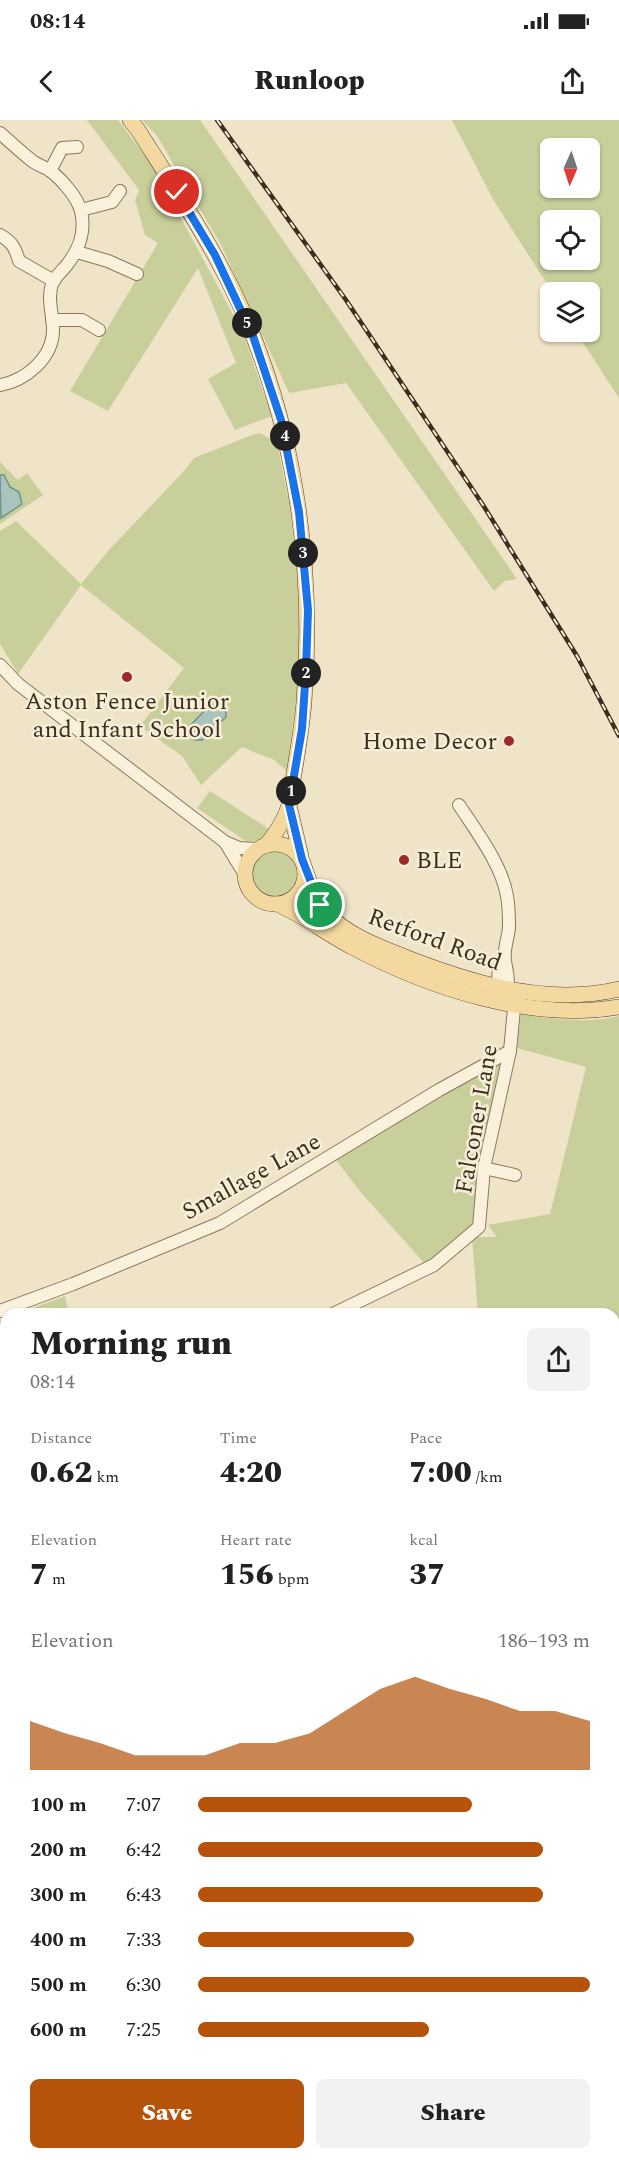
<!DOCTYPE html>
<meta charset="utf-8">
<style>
body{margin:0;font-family:Spectral,serif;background:#f2f2f2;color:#222;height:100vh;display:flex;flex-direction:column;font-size:22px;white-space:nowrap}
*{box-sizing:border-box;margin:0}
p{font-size:20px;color:#767676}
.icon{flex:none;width:33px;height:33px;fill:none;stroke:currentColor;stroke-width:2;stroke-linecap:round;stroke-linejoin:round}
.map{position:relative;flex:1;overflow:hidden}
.sheet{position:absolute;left:0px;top:1188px;width:620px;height:852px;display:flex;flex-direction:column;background:#fff;border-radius:18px 18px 0 0;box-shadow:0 2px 4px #0004}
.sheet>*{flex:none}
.needle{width:39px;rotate:183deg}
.tools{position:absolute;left:540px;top:18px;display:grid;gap:12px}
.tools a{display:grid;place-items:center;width:60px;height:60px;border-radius:9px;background:#fff;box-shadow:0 2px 4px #0004;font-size:30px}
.pin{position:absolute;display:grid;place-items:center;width:51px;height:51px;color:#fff;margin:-26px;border:3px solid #fff;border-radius:50%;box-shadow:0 2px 6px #0007}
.km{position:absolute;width:30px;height:30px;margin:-15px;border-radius:50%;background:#222;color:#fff;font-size:16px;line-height:30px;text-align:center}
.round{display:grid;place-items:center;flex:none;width:63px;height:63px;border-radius:9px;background:#f2f2f2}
.head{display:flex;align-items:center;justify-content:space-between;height:102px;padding:0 30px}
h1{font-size:33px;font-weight:800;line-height:45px}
.figures{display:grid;grid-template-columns:repeat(3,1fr);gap:9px;height:102px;padding:6px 30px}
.figures div{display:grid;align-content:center}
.figures b{font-size:30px;font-weight:800}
.figures small{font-size:16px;font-weight:400}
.figures p{font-size:16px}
.chart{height:168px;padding:12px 30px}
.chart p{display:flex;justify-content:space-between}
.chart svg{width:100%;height:108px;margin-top:6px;fill:#b45309;opacity:.7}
.primary-button{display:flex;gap:12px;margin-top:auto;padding:12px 30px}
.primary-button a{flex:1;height:69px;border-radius:9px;background:#b45309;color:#fff;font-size:24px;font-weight:800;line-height:69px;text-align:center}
.primary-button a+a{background:#f2f2f2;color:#222}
ul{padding:0 30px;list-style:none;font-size:20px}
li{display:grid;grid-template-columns:96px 72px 1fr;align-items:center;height:45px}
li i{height:15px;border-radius:8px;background:#b45309}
.status{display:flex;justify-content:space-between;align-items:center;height:42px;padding:0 30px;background:#fff;direction:ltr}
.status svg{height:16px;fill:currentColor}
header{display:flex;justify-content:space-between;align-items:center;height:78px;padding:0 30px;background:#fff;font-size:27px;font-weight:800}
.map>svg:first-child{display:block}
</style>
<div class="status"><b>08:14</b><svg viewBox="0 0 49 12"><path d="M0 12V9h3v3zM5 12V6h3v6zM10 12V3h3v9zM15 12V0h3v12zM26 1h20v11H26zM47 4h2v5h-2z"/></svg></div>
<header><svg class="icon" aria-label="back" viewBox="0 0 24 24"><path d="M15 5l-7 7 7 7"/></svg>Runloop<svg class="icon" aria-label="share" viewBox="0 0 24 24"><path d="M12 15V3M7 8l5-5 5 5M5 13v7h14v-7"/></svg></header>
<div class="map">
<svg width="619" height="2040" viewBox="0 0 619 2040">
<rect width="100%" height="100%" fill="#f0e4c8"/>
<g fill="#c9cf9b" fill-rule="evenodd">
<path d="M87 0H118L154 48 243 213 272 296 235 310 208 259 236 243 198 148 108 291 70 271 158 123 145 115 135 80 139 70Z"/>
<path d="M142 0H200L517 459 505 461 494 471 346 263 289 273 221 125 157 16Z"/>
<path d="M452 0H619V278L576 212H590V172H552L494 81ZM550 28H590V68H550ZM550 100H590V140H550Z"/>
<path d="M260 313 277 323 289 382 297 449 301 540 287 651 274 640 242 627 201 665 182 636 140 606 184 548 81 465 18 554 0 524V411L16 401 81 464 108 431 184 351 194 338 252 315Z"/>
<path d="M0 342 18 360 27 353 43 375 0 404Z"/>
<path d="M210 671 269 709 261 720 247 722 197 688Z"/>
<circle cx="275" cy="754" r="23"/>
<path d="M521 894C553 899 587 904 619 896V1341L614 1337V1194H478L472 1117H497L488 1105 550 1094 586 947 517 928Z"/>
<path d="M499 941 501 943 499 957 474 1101 471 1106 426 1145 358 1069 334 1037Z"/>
<path d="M65 1176 69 1194H17Z"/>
<path d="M6 1198V1226L0 1228V1200Z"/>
<path d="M0 1282 6 1285V1782L0 1777Z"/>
<path d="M619 1620V1834L614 1828V1624Z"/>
<path d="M251 2034H589L595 2040H256Z"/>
</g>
<g fill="#a9c4bc" stroke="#6f938a" stroke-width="1.5">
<path d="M0 355H4L10 367 19 372 22 384 1 398Z"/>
<path d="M211 584 226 592V597L202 620H195L186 613 187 609Z"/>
<path d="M614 1337 619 1341V1620L614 1624Z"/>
<path d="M614 1828 619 1834V2040H595L589 2034H614Z"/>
</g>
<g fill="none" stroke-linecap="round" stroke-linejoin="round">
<g stroke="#8d765c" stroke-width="14">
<g id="minor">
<path d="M0 13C10 22 20 31 31 40 37 45 45 47 51 51 63 61 77 77 81 91 86 113 79 130 66 146 61 152 55 157 52 164 47 180 53 194 53 210 53 238 25 261 0 265"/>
<path d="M50 51 62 28 77 27"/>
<path d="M81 90 112 82 120 71"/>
<path d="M0 115C12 122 15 127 19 141L54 161"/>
<path d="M77 132 108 141 137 154"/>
<path d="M52 200H82L99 210"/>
<path d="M0 545 18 564 225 722 239 728 257 729"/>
<path d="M459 685C476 711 502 745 507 776 509 786 509 798 509 808 508 818 503 831 505 841 507 854 511 863 503 877"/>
<path d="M225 722 244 753"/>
<path d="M497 874 499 847 505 841"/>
<path d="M484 1048 515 1055"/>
<path d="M0 1191 73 1164 220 1103 439 970 510 931"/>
<path d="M333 1194 434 1145 479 1107 484 1048 510 931 515 878"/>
</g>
</g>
<g stroke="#5b4430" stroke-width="16">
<g id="major">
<path d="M130 0 138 10C164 51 191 92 214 134 290 268 316 429 304 582 302 606 298 630 294 654 292 664 292 675 289 685 285 700 276 713 267 724"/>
<path d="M289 685 301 736"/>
<circle cx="275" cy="754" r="30"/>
<path d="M305 749C311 767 317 783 331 797 348 814 373 824 395 833 464 861 544 887 619 869"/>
<path d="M277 784C303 795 327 814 352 827 429 868 532 902 619 887"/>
</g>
</g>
<use href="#minor" stroke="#faf1dc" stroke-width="12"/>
<use href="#major" stroke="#f3d9a0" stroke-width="15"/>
<g stroke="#3d2e20" stroke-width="4.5">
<path id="rail" d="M217 0 346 180 483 385 577 536 619 616"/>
</g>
<use href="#rail" stroke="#f7eed8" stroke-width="2" stroke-dasharray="7" stroke-linecap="butt"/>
</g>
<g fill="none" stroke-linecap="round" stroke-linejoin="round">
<g stroke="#fff" stroke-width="12">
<path id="route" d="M177 72 215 135 253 216 281 300 299 392 308 490 306 550 302 609 289 685 302 739 320 785"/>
</g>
<use href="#route" stroke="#1a73e8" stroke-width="8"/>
</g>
<g fill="#9e2a2b" stroke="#f7eed8" stroke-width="2">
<circle cx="127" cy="557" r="6"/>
<circle cx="509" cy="621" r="6"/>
<circle cx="404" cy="740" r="6"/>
</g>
<g text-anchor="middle" stroke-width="5" stroke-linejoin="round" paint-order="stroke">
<g font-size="24" fill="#3d2e20" stroke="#f7eed8">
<text x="127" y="589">Aston Fence Junior<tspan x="127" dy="28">and Infant School</tspan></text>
<text x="497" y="629" text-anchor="end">Home Decor</text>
<text x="416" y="748" text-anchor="start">BLE</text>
</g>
<g font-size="24" fill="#3d2e20" stroke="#f7eed8">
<text transform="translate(435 819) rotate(20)" y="8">Retford Road</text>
<text transform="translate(476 999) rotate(-80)" y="8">Falconer Lane</text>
<text transform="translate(251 1056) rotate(-29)" y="8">Smallage Lane</text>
</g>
</g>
</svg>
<div class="tools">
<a><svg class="needle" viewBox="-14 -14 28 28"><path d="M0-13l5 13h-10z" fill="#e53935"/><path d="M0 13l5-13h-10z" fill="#767676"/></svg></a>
<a><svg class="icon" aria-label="locate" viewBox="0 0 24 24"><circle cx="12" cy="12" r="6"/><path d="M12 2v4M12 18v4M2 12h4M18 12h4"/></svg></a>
<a><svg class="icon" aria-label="layers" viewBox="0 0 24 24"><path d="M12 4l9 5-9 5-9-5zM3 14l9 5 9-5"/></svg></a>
</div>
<div class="pin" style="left:320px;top:785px;background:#1e9e55"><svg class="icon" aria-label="arrive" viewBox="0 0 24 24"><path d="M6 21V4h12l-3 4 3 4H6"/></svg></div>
<div class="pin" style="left:177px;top:72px;background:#d93025"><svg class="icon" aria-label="check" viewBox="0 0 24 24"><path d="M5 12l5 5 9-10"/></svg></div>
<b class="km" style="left:291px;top:671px">1</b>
<b class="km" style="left:306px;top:553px">2</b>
<b class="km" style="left:303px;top:433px">3</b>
<b class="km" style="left:285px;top:316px">4</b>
<b class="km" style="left:247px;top:203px">5</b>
<section class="sheet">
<div class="head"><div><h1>Morning run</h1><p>08:14</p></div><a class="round"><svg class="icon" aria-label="share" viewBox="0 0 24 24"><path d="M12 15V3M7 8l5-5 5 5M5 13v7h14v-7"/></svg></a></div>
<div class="figures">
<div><p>Distance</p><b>0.62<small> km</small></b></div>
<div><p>Time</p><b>4:20</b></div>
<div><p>Pace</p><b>7:00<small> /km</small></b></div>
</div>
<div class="figures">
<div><p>Elevation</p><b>7<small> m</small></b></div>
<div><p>Heart rate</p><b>156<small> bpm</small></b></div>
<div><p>kcal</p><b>37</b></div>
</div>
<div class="chart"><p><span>Elevation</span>186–193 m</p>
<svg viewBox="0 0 160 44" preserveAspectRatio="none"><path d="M0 44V24L10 29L20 33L30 38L40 38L50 38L60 33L70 33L80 29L90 20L100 11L110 6L120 11L130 15L140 20L150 20L160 24V44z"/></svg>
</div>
<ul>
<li><b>100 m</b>7:07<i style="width:70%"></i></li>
<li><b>200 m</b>6:42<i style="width:88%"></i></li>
<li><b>300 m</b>6:43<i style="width:88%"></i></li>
<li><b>400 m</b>7:33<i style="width:55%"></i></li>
<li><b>500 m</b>6:30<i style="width:100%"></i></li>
<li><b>600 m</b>7:25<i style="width:59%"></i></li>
</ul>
<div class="primary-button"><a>Save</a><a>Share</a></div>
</section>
</div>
